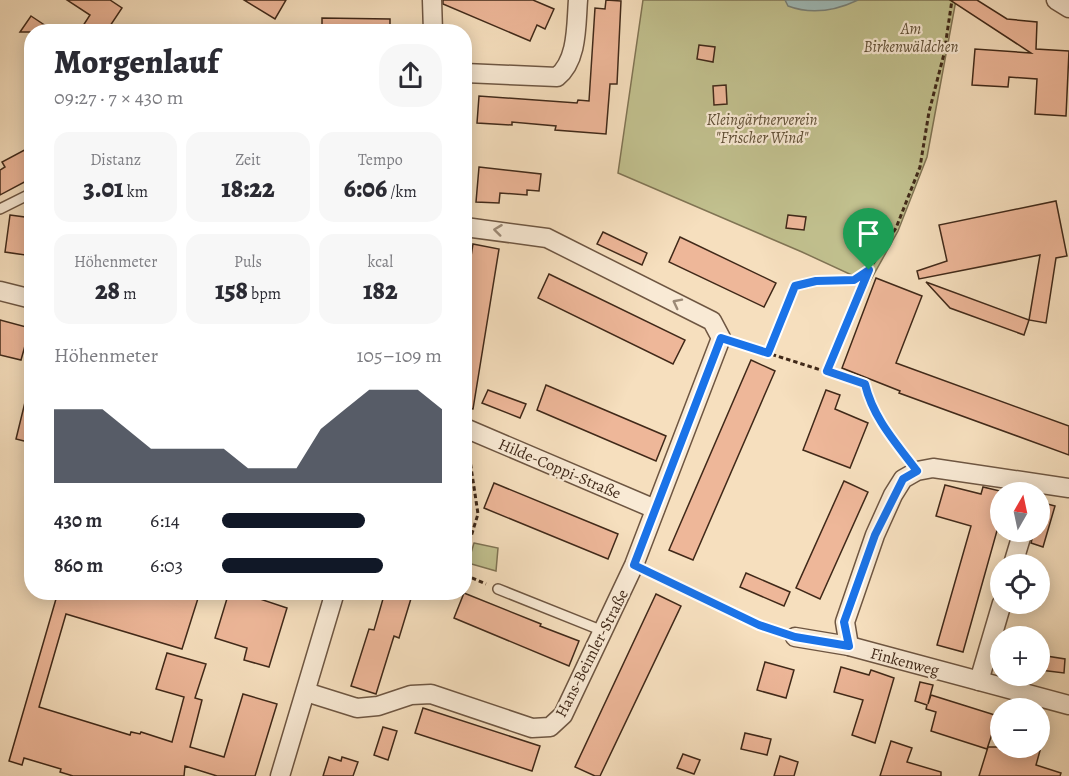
<!DOCTYPE html>
<html lang="de">
<meta charset="utf-8">
<style>
body{margin:0;font-family:Alegreya,serif;background:#f7f7f7;color:#2b2b33;height:100vh;display:flex;flex-direction:column;font-size:22px;white-space:nowrap}
*{box-sizing:border-box;margin:0}
p{font-size:20px;color:#7c7c81}
.icon{flex:none;width:33px;height:33px;fill:none;stroke:currentColor;stroke-width:2;stroke-linecap:round;stroke-linejoin:round}
.map{position:relative;flex:1;overflow:hidden}
.drawer{position:absolute;left:24px;top:24px;width:448px;height:576px;display:flex;flex-direction:column;background:#fff;border-radius:24px;box-shadow:0 3px 15px #0003}
.drawer>*{flex:none}
.needle{width:39px;rotate:9deg}
.controls{position:absolute;left:990px;top:482px;display:grid;gap:12px}
.controls a{display:grid;place-items:center;width:60px;height:60px;border-radius:50%;background:#fff;box-shadow:0 3px 15px #0003;font-size:30px}
.pin{position:absolute;display:grid;place-items:center;width:51px;height:51px;color:#fff;margin:-62px -26px;border-radius:50% 50% 50% 0;rotate:-45deg;box-shadow:0 0 6px #0007}
.pin .icon{rotate:45deg}
.round{display:grid;place-items:center;flex:none;width:63px;height:63px;border-radius:24px;background:#f7f7f7}
.headline{display:flex;align-items:center;justify-content:space-between;height:102px;padding:0 30px}
h1{font-size:33px;font-weight:800;line-height:45px}
.figures{display:grid;grid-template-columns:repeat(3,1fr);gap:9px;height:102px;padding:6px 30px}
.figures div{display:grid;align-content:center;border-radius:15px;background:#f7f7f7;text-align:center}
.figures b{font-size:26px;font-weight:800}
.figures small{font-size:16px;font-weight:400}
.figures p{font-size:16px}
.chart{height:168px;padding:12px 30px}
.chart p{display:flex;justify-content:space-between}
.chart svg{width:100%;height:108px;margin-top:6px;fill:#111827;opacity:.7}
ul{padding:0 30px;list-style:none;font-size:20px}
li{display:grid;grid-template-columns:96px 72px 1fr;align-items:center;height:45px}
li i{height:15px;border-radius:8px;background:#111827}
.map>svg:first-child{display:block}
</style>
<div class="map">
<svg width="1069" height="776" viewBox="0 0 1069 776">
<rect width="100%" height="100%" fill="#f6dfbe"/>
<filter id="stains"><feTurbulence type="fractalNoise" baseFrequency=".00333" numOctaves="4"/><feColorMatrix values="0 0 0 0 .2 0 0 0 0 .09 0 0 0 0 .02 0 0 0 .5 -.17"/></filter>
<radialGradient id="worn" r=".72"><stop offset=".6" stop-color="#630" stop-opacity="0"/><stop offset="1" stop-color="#630" stop-opacity=".3"/></radialGradient>
<g fill="#c1c08e" stroke="#807454" stroke-width="1.5">
<path d="M643 0H956L927 157 898 231 869 283 802 252 618 173Z"/>
<path d="M474 543 498 548 496 571 468 563Z"/>
</g>
<path fill="#9ebbb9" stroke="#788179" stroke-width="1.5" d="M785 0H858C835 11 812 15 788 6Z"/>
<g fill="#eeb799" stroke="#402919" stroke-width="1.5">
<path d="M67 0H110L122 8 106 32H79L90 15Z"/>
<path d="M244 0H286L275 19Z"/>
<path d="M443 0H533L554 9 545 29 537 25 530 41 443 4Z"/>
<path d="M606 0 621 1 617 84H610L606 134 555 130 556 126 512 122V125L477 123 479 96 577 103 578 100 589 101 595 8 605 9Z"/>
<path d="M950 0H977L1007 19 1037 22 1036 49 1069 51 1066 116 1035 114 1037 79 1009 77 1008 87 972 85 975 49 1031 53Z"/>
<path d="M31 16 55 32H20Z"/>
<path d="M322 18 390 19V32H322Z"/>
<path d="M699 45 715 47 713 62 697 59Z"/>
<path d="M726 85 727 104 714 105 713 86Z"/>
<path d="M32 146V178L0 195V170L5 167 2 162Z"/>
<path d="M479 167 541 174 539 191 527 190V195L500 193 499 203 476 202Z"/>
<path d="M1056 201 1067 256 1056 258 1046 323 1029 320 1040 255 919 279 917 271 947 261 939 225Z"/>
<path d="M10 215 32 218V256L5 252Z"/>
<path d="M788 215 806 217 804 230 786 228Z"/>
<path d="M603 232 647 253 642 265 597 244Z"/>
<path d="M680 237 776 283 764 307 669 262Z"/>
<path d="M473 244 499 249 473 409 465 408V294Z"/>
<path d="M549 274 685 340 673 364 538 298Z"/>
<path d="M876 278 922 296 896 363 1069 426V455L899 393 900 391 842 368Z"/>
<path d="M926 282 1029 320 1024 335 950 308Z"/>
<path d="M0 320 30 328 21 360 0 355Z"/>
<path d="M751 360 775 371 693 560 669 550Z"/>
<path d="M546 385 666 436 656 461 537 410Z"/>
<path d="M488 390 526 404 520 418 482 403Z"/>
<path d="M826 390 840 395 835 409 868 423 850 468 803 450Z"/>
<path d="M26 398 32 399V443L16 439Z"/>
<path d="M844 481 868 492 820 599 796 588Z"/>
<path d="M494 483 618 534 608 559 484 508Z"/>
<path d="M945 485 981 494 983 487 1000 491V520L963 652 937 645 971 526 936 516Z"/>
<path d="M1040 502 1055 506 1043 547 1031 543 1034 531H1040Z"/>
<path d="M746 573 790 592 784 606 740 587Z"/>
<path d="M58 592H200L182 649 66 614 39 707 130 735 131 732 140 734 141 732 172 742 184 697 156 689 167 653 206 664 195 698 202 700 190 747 224 757 243 694 277 704 255 776H217L185 766 184 776H73L60 772 61 769 24 758 22 765 9 761Z"/>
<path d="M229 592H239L287 608 269 667 244 660 247 648 215 638Z"/>
<path d="M385 592H413L399 638 394 636 376 694 351 686 369 629 374 630Z"/>
<path d="M464 593 541 624 540 626 579 641 569 666 454 618Z"/>
<path d="M656 594 681 606 600 776H595L575 767Z"/>
<path d="M1040 655 1065 659 1064 673 1040 670Z"/>
<path d="M765 662 794 670 786 698 757 690Z"/>
<path d="M841 667 869 675 871 670 894 678 875 743 852 735 863 700 834 692Z"/>
<path d="M920 682 933 685 928 704 931 695 998 716 987 749 931 731 936 712 926 709 927 705 915 701Z"/>
<path d="M423 708 540 746 532 771 415 733Z"/>
<path d="M383 727 397 731 388 760 374 755Z"/>
<path d="M745 733 771 739 767 755 741 749Z"/>
<path d="M891 741 912 748 907 762 941 772V776H880Z"/>
<path d="M988 747H1041L1036 765 1061 773 1060 776H979Z"/>
<path d="M683 754 700 760 694 774 677 768Z"/>
<path d="M780 756 798 762 794 776H774Z"/>
<path d="M329 757 341 761 342 757 358 762 353 776H323Z"/>
</g>
<g fill="none" stroke-linecap="round" stroke-linejoin="round">
<g stroke="#6e5642" stroke-width="12">
<g id="lane">
<path d="M0 209 32 193"/>
<path d="M498 589 603 631"/>
</g>
</g>
<g stroke="#6e5642" stroke-width="21">
<g id="street">
<path d="M432 0 433 32"/>
<path d="M1056 0 1069 8"/>
<path d="M465 73 557 77C578 60 576 25 578 0"/>
<path d="M0 291 32 299"/>
<path d="M465 428 655 509"/>
<path d="M1013 564 1023 531"/>
<path d="M795 637 849 646 1069 705"/>
<path d="M849 646 845 622 875 535 893 495 903 479 917 471 933 468 1069 488"/>
<path d="M979 681 1002 603"/>
<path d="M306 692 357 708 378 706 411 695 431 694 532 728 550 727 563 715 634 565 721 338 712 321 547 238 465 227"/>
<path d="M280 776 335 592"/>
</g>
</g>
<g stroke="#402919" stroke-width="3" stroke-dasharray="4.5 3" stroke-linecap="butt">
<path d="M736 343 865 384C872 413 889 434 907 457"/>
<path d="M768 353 795 286 816 281 854 280 869 270 896 228 920 167 929 112 944 54 952 0"/>
<path d="M827 371 869 272"/>
<path d="M465 556 478 514 468 447"/>
<path d="M649 572 697 597 779 632"/>
<path d="M465 575 486 584"/>
</g>
<use href="#lane" stroke="#f9ead5" stroke-width="9"/>
<use href="#street" stroke="#f9ead5" stroke-width="18"/>
</g>
<defs><path id="oneway-chevron" d="M-2-3.5L2.5 0L-2 3.5" fill="none" stroke-width="1.6" stroke-linecap="round" stroke-linejoin="round" transform="scale(1.5)"/></defs>
<g stroke="#9c8a77">
<use href="#oneway-chevron" transform="translate(498 230) rotate(-173)"/>
<use href="#oneway-chevron" transform="translate(677 303) rotate(-153)"/>
</g>
<g fill="none" stroke-linecap="round" stroke-linejoin="round">
<g stroke="#fff" stroke-width="12">
<path id="route" d="M869 270 827 371 865 384C873 418 896 443 917 471L903 479 875 535 844 622 849 646 795 637 759 625 634 565 721 338 768 353 795 286 816 281 854 280Z"/>
</g>
<use href="#route" stroke="#1a73e8" stroke-width="8"/>
</g>
<g text-anchor="middle" stroke-width="4.5" stroke-linejoin="round" paint-order="stroke">
<g font-size="16" font-style="italic" fill="#604f36" stroke="#f9ead5">
<text x="911" y="34">Am<tspan x="911" dy="18">Birkenwäldchen</tspan></text>
<text x="762" y="125">Kleingärtnerverein<tspan x="762" dy="18">"Frischer Wind"</tspan></text>
</g>
<g font-size="16" fill="#402919" stroke="#f9ead5">
<text transform="translate(560 468) rotate(23)" y="6">Hilde-Coppi-Straße</text>
<text transform="translate(591 653) rotate(-63)" y="6">Hans-Beimler-Straße</text>
<text transform="translate(905 661) rotate(15)" y="6">Finkenweg</text>
</g>
</g>
<rect width="100%" height="100%" filter="url(#stains)"/>
<rect width="100%" height="100%" fill="url(#worn)"/>
</svg>
<div class="controls">
<a><svg class="needle" viewBox="-14 -14 28 28"><path d="M0-13l5 13h-10z" fill="#e53935"/><path d="M0 13l5-13h-10z" fill="#7c7c81"/></svg></a>
<a><svg class="icon" aria-label="locate" viewBox="0 0 24 24"><circle cx="12" cy="12" r="6"/><path d="M12 2v4M12 18v4M2 12h4M18 12h4"/></svg></a>
<a>+</a>
<a>−</a>
</div>
<div class="pin" style="left:869px;top:270px;background:#1e9e55"><svg class="icon" aria-label="arrive" viewBox="0 0 24 24"><path d="M6 21V4h12l-3 4 3 4H6"/></svg></div>
<section class="drawer">
<div class="headline"><div><h1>Morgenlauf</h1><p>09:27 · 7 × 430 m</p></div><a class="round"><svg class="icon" aria-label="share" viewBox="0 0 24 24"><path d="M12 15V3M7 8l5-5 5 5M5 13v7h14v-7"/></svg></a></div>
<div class="figures">
<div><p>Distanz</p><b>3.01<small> km</small></b></div>
<div><p>Zeit</p><b>18:22</b></div>
<div><p>Tempo</p><b>6:06<small> /km</small></b></div>
</div>
<div class="figures">
<div><p>Höhenmeter</p><b>28<small> m</small></b></div>
<div><p>Puls</p><b>158<small> bpm</small></b></div>
<div><p>kcal</p><b>182</b></div>
</div>
<div class="chart"><p><span>Höhenmeter</span>105–109 m</p>
<svg viewBox="0 0 160 44" preserveAspectRatio="none"><path d="M0 44V14L10 14L20 14L30 22L40 30L50 30L60 30L70 30L80 38L90 38L100 38L110 22L120 14L130 6L140 6L150 6L160 14V44z"/></svg>
</div>
<ul>
<li><b>430 m</b>6:14<i style="width:65%"></i></li>
<li><b>860 m</b>6:03<i style="width:73%"></i></li>
</ul>
</section>
</div>
